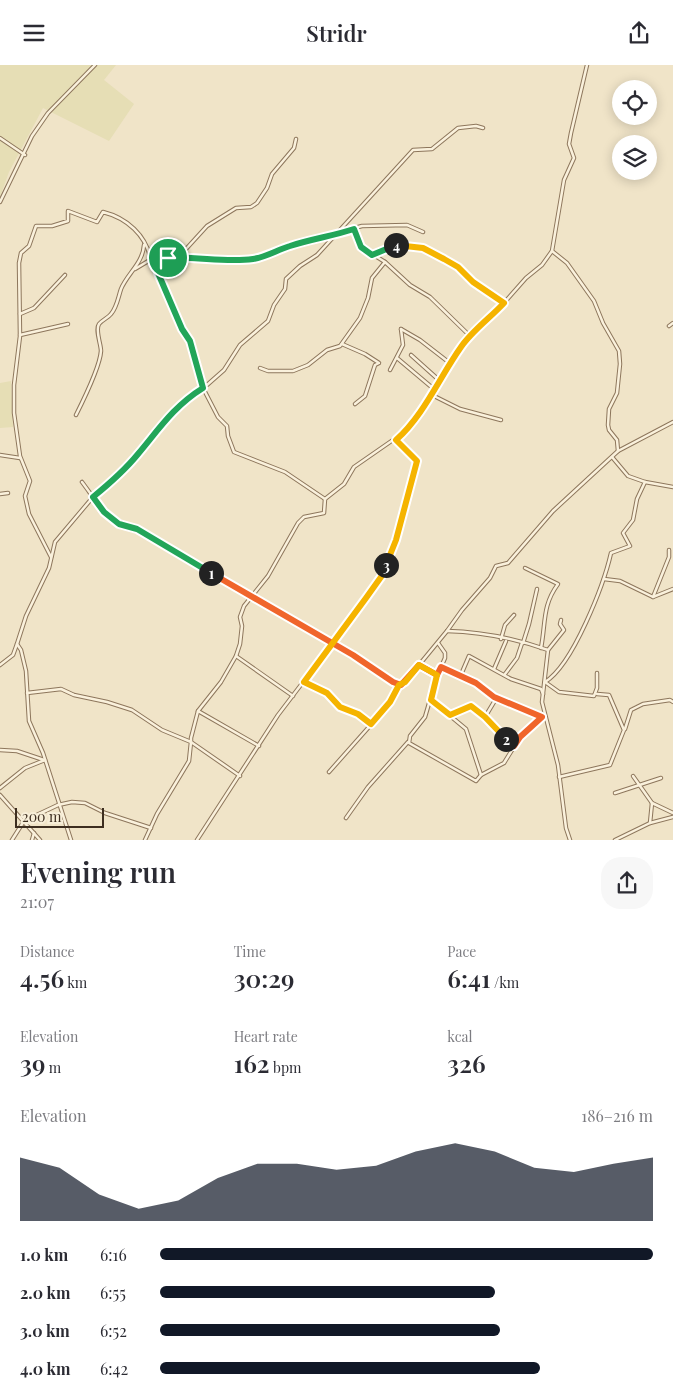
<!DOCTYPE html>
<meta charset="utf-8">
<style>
body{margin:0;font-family:"Playfair Display",serif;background:#f7f7f7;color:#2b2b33;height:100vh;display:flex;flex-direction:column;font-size:19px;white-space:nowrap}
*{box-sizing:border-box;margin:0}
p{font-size:16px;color:#7c7c81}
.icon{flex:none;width:28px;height:28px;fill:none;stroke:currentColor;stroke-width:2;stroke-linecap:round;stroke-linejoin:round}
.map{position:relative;height:775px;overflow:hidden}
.drawer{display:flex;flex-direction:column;background:#fff;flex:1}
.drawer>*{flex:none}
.tools{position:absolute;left:612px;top:15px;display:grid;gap:10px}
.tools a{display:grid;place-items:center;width:45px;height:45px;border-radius:50%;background:#fff;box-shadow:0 2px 12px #0003;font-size:25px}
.scale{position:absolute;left:15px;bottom:12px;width:89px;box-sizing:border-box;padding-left:5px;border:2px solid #3d2e20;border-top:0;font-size:14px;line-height:18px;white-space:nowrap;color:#3d2e20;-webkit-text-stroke:4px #f7eed8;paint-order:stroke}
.pin{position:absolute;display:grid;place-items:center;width:42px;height:42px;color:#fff;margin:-21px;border:2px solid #fff;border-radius:50%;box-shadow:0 1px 5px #0007}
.km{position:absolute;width:25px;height:25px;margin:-12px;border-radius:50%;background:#222;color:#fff;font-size:14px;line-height:25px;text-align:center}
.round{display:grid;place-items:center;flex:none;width:52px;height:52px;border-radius:20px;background:#f7f7f7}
.overview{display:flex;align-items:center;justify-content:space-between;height:85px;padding:0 20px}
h1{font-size:28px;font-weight:600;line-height:38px}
.metrics{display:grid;grid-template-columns:repeat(3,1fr);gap:8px;height:85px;padding:5px 20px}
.metrics div{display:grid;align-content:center}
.metrics b{font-size:25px;font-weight:600}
.metrics small{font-size:14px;font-weight:400}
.metrics p{font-size:14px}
.chart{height:140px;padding:10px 20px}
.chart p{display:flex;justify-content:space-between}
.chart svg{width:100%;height:90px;margin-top:5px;fill:#111827;opacity:.7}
ul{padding:0 20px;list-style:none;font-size:16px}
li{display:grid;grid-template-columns:80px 60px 1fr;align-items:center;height:38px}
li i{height:12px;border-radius:6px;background:#111827}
header{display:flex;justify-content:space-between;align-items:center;height:65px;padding:0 20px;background:#fff;font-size:22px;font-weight:600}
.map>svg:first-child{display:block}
</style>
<header><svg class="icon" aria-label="menu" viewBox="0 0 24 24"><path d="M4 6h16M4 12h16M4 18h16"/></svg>Stridr<svg class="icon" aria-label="share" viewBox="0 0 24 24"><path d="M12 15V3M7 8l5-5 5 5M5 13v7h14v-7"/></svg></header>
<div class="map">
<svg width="673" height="775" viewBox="0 0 673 775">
<rect width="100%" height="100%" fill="#f0e4c8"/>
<g fill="#e6deb5">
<path d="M0 0H116L104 15 134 39 109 76 43 43 9 107 0 132Z"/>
<path d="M11 316 13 362 0 363V318Z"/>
</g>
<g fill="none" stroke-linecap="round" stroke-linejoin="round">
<g stroke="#8d765c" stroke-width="4.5">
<g id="street">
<path d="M0 73 25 90"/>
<path d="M0 137 32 71 48 48 95 0"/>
<path d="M353 164 361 182 385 197 410 220 430 232 470 271"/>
<path d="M373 189 399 180 423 183 458 202 473 217 504 238"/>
<path d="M174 191 186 184 207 161 236 143 251 142 257 138 267 123 272 109 294 83 296 74"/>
<path d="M167 194 159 202 158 208 163 224 181 264 190 277 198 298 203 323 218 352 227 361 228 371 234 387 285 407 325 434"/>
<path d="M135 204 150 195"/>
<path d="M20 249 34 243 65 210"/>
<path d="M669 261 673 258"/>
<path d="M401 264 420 275 451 299"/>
<path d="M20 270 68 259"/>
<path d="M342 279 365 289 379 298 375 300 365 331 355 339"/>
<path d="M411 290 440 316"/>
<path d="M397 293 435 325"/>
<path d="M260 303 268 306H293L308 300 327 285 340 281 360 253 368 233 372 213 385 197"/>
<path d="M390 305 403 280 401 264"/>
<path d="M432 330 460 344 501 355"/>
<path d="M76 350C84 334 100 302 101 286 101 279 95 265 99 259 102 255 108 253 111 249 117 242 118 233 121 224 127 209 143 198 144 180"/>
<path d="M618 386 673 357"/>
<path d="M0 390 20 393"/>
<path d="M82 417C100 441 106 456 137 464L332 579"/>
<path d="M645 417 673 422"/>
<path d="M0 429 8 428"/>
<path d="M51 492 29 449 25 431 30 416 20 391 14 348V320L20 271 19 198 21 188 29 181 36 161H52L68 156V146L97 157 103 147C127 153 146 170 151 195L187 192 224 196 234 194H255L289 181 362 161 407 160 423 167"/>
<path d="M525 503 558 519C542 541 546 557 541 583"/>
<path d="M604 514 620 516 653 532 673 524"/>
<path d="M653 532 669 492V485"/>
<path d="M447 566C480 567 517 574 548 585L542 637 558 700 566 763 570 775"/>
<path d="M501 574 505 560 514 550"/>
<path d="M438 578 445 588V593L437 611 425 652 410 671 409 678 476 716 481 710 504 698 520 672 542 652"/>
<path d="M523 578 529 559 537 524"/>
<path d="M548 585 564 565 560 559 561 555"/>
<path d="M236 591 293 631"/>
<path d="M0 600 13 590 17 579"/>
<path d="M419 601 437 611"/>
<path d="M441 602 476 619 494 632 542 651"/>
<path d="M494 604 506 576"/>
<path d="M597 608V623L594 631 559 627 545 617C573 600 604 519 611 488L630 481 623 468 633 455 637 434 645 417 628 411 612 392"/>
<path d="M505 609 517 593 522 578"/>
<path d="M460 612 469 591 511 614 541 624 543 629"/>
<path d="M304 617 327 628 340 642 358 649 371 659"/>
<path d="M27 628 61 624 74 630 107 637 132 645 162 665 191 677 189 696 157 749 145 775"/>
<path d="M431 635 466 664 481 710"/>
<path d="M198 646 259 681"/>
<path d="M450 650 471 641 485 652 497 632"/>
<path d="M485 652 514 681"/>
<path d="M625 664 631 645 643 639 670 635 673 637"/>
<path d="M0 685 17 686 44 695"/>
<path d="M329 707 384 645 399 619"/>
<path d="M240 711 191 677V673L198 646 221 617 236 591 240 579 242 561 240 552 244 541 268 511 298 458 304 452 324 448 325 434 344 419 354 402 403 368 435 325 470 271 504 238 526 213 542 200 552 186"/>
<path d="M633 711 652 738 650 758"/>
<path d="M559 712 610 700 624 665 609 630 597 629"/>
<path d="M0 723 25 703 45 695"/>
<path d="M615 728 661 713"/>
<path d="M0 730 40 775"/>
<path d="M652 738 673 748"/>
<path d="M346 753 368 722 408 677"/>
<path d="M12 775 24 756 58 740 72 737 85 738 105 748 151 763"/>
<path d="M32 775 34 768"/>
<path d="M71 775 43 688 29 656 26 606 21 585 17 579 26 551 49 503 55 477 93 432 138 390 158 361 186 334 207 320 224 305 240 280 268 256 274 240 285 224 286 214 300 201 317 190 413 85 432 84 458 63 476 61 483 63"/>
<path d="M197 775 278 650 332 579 353 590 393 617 401 620 405 617 447 566 462 545 490 513 496 501 508 498 553 446 618 386 617 375 609 365 608 360 609 344 617 328 620 299 619 286 603 258 594 236 567 198 552 186 564 115 574 93 569 79 571 68 587 0"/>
<path d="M615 775 650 758 673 752"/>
</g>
</g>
<g stroke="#6f573f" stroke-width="5">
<path id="secondary" d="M332 579 381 512 396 475 417 396 396 375"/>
</g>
<use href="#street" stroke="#faf1dc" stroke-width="2.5"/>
<use href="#secondary" stroke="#faf1dc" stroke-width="3"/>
</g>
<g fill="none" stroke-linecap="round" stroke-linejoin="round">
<g stroke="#fff" stroke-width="10">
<path id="split-1" d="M168 193 159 202 158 208 182 264 190 276 203 323C174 341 159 364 138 389 125 405 109 419 93 432L104 447 119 459 137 464 211 508"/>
</g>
<g stroke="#fff" stroke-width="10">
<path id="split-2" d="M211 508 353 590 393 617 401 620 419 600 437 610 441 602 476 618 494 632 542 652 520 672 514 681 506 674"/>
</g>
<g stroke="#fff" stroke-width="10">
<path id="split-3" d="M386 500 381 512 366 533 304 617 327 628 340 642 358 649 371 659 390 637 399 620 405 617 419 600 437 610 431 635 450 650 471 641 485 652 506 674"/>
</g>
<g stroke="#fff" stroke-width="10">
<path id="split-4" d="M386 500 396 475 417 396 396 375C424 350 439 313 461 282 472 266 490 253 504 238L473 217 458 202 444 194 423 183 396 180"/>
</g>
<g stroke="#fff" stroke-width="10">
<path id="split-5" d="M168 193C197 191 225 198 253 194 266 192 277 185 290 181 311 174 333 171 354 164L361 182 372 190 396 180"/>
</g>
<use href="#split-1" stroke="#22a559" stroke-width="6"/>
<use href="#split-2" stroke="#f0652b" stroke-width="6"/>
<use href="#split-3" stroke="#f5b400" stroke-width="6"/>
<use href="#split-4" stroke="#f5b400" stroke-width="6"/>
<use href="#split-5" stroke="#22a559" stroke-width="6"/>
</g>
</svg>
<div class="tools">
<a><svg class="icon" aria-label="locate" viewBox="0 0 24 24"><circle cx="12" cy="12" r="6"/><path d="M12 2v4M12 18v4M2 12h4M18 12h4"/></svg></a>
<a><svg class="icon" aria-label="layers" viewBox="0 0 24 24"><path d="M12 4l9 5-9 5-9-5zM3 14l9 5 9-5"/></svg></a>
</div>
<div class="scale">200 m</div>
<div class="pin" style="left:168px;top:193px;background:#1e9e55"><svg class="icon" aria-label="arrive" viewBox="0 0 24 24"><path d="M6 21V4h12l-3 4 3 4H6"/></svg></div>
<b class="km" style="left:211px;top:508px">1</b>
<b class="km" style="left:506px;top:674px">2</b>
<b class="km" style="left:386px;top:500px">3</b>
<b class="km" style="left:396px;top:180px">4</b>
</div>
<section class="drawer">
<div class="overview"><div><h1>Evening run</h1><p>21:07</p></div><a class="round"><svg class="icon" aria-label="share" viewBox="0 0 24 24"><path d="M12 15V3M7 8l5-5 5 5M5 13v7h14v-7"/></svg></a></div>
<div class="metrics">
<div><p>Distance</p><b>4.56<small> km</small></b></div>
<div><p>Time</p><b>30:29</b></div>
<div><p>Pace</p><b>6:41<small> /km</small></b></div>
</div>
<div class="metrics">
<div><p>Elevation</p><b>39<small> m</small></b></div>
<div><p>Heart rate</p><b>162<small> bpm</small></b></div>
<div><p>kcal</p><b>326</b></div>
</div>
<div class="chart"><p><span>Elevation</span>186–216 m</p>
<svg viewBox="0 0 160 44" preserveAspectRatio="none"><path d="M0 44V13L10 18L20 31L30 38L40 34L50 23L60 16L70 16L80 19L90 17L100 10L110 6L120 10L130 18L140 20L150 16L160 13V44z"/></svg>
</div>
<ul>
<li><b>1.0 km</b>6:16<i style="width:100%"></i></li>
<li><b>2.0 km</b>6:55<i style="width:68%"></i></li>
<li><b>3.0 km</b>6:52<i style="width:69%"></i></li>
<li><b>4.0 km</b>6:42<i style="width:77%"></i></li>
</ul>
</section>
